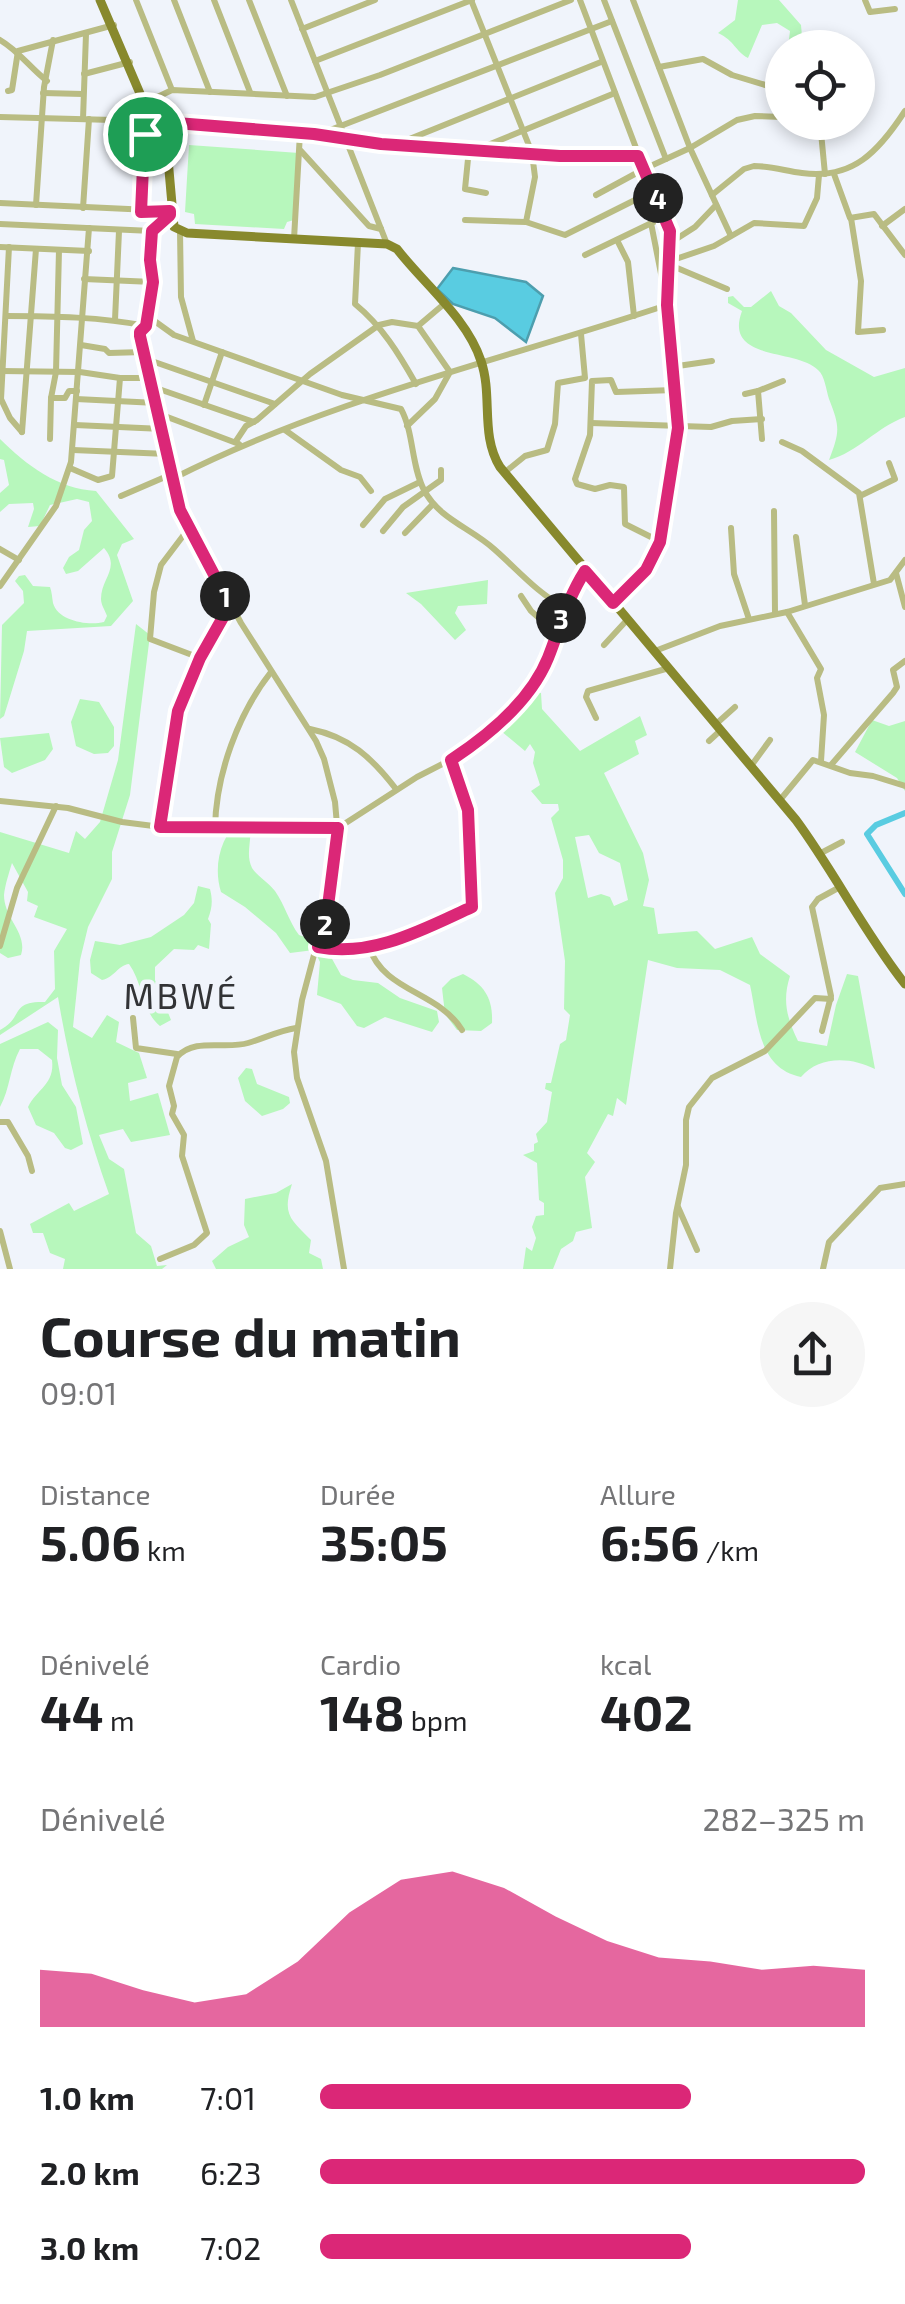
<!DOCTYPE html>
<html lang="fr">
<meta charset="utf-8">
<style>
body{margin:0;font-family:"Exo 2",sans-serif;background:#f6f6f6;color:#202124;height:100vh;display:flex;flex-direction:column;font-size:38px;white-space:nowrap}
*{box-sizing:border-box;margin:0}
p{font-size:32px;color:#757577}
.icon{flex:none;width:55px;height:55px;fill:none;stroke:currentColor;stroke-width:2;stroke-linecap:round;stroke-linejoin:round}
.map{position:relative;height:1269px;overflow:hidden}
.side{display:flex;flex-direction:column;background:#fff;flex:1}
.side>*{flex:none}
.buttons{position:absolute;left:765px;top:30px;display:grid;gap:20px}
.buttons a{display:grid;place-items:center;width:110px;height:110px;border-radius:50%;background:#fff;box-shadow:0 5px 15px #0003;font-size:50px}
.pin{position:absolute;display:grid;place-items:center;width:85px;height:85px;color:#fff;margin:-42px;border:5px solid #fff;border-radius:50%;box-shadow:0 2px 10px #0007}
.km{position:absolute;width:50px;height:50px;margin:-25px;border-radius:50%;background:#222;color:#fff;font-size:28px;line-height:50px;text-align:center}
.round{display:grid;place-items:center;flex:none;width:105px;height:105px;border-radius:52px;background:#f6f6f6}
.head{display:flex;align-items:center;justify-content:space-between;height:170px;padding:0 40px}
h1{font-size:55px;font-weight:700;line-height:75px}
.figures{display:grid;grid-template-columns:repeat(3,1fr);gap:15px;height:170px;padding:10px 40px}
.figures div{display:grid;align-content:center}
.figures b{font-size:50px;font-weight:700}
.figures small{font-size:28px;font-weight:400}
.figures p{font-size:28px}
.chart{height:280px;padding:20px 40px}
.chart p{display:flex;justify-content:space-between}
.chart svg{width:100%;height:180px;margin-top:10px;fill:#db2777;opacity:.7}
ul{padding:0 40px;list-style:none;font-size:32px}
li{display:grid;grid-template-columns:160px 120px 1fr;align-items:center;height:75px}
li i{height:25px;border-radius:12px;background:#db2777}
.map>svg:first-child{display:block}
</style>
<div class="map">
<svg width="905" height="1269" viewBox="0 0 905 1269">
<rect width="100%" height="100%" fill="#f0f4fb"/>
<g fill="#b7f7bc" fill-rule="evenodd">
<path d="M738 0H779L801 25 803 47H788L790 31 777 23 762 25 748 58C735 51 735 41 718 33L735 20Z"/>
<path d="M189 145 299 153 294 220 287 222 284 229 195 224 194 214 185 212Z"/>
<path d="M771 291 779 306 791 313 826 350 874 377 905 368V417C877 427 858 452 829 460 840 431 840 427 829 399 826 390 825 376 818 370 797 348 723 362 742 311L728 303V297L733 296 744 307H751Z"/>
<path d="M0 439C26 465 58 489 96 491L134 539 122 544 117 555 133 601 111 626 27 631 24 651 4 716 0 719 2 625 24 603 23 591 15 581 19 576 25 575 33 586 50 587C52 592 52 598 53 603 58 621 88 626 104 622L107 616C105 610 101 605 101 599 101 578 121 568 104 548L78 571 66 574 63 568 69 557 79 550 84 530 92 521 89 502 77 499 50 505 40 526 28 527 34 509 33 503 9 504 0 512V493L9 485 4 460 0 459Z"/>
<path d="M488 580 487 604 458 606 455 613 466 630 455 640 421 604 406 593Z"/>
<path d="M136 624 150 635 130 795 112 852V879L88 927 80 960 73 1027 92 1038 107 1015 119 1022 116 1042 139 1053 147 1078 128 1083 130 1101 158 1093 170 1135 131 1142 123 1129 99 1135 109 1159 124 1169 136 1233 151 1246 157 1266 167 1265 162 1269H63L65 1259 50 1253 43 1233H33L30 1224 69 1203 74 1211 109 1194C86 1129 69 1064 58 997L0 1035V1030C24 1018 9 1001 45 1002L55 989 54 951 67 929 34 917 38 906 27 901 28 892 12 863C9 873 5 885 4 895 4 919 28 933 21 955L8 958 0 953V832L69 853 76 831 85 839 100 822 118 760Z"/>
<path d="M533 688 535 693H541L542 709 580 751 640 716 647 735 635 741 639 754 604 773 643 853 649 880 643 906 654 908 658 934 697 931 715 949 752 937 760 954 790 976C782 1001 787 1018 798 1041L827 1046 836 1005 847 974 858 976 875 1069C852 1057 819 1055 801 1077 758 1068 758 1022 750 985L720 970 677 968 648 960 626 1105 617 1098 613 1116 608 1114 587 1153 595 1162 585 1177 592 1228 576 1232 573 1241 561 1249 553 1269H523L526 1247 532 1251 536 1238 532 1227 536 1216 544 1215V1203L539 1200 537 1163 523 1155 534 1151V1144L538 1142 536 1134 547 1122 552 1092 545 1089 546 1083H551L560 1044 566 1040 570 1015 564 1009 565 961 555 893 563 878V860L551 818 559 810 558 804H542L531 791 540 785 533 763 535 752 530 744 525 751 495 726ZM589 835 599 853 620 863 628 900 614 906 610 897 601 894 588 898 575 837Z"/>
<path d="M80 699 99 702 114 727V746L108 753 94 754 76 746 71 722Z"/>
<path d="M872 720 889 726 905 721V791L897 778 855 752Z"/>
<path d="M49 733 53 749 45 760 12 773 4 767 0 738Z"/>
<path d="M242 818 248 819C255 835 244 852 252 868 257 876 269 883 275 891 285 905 289 922 299 935L311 939 331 957 341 975 353 980 378 983 400 998 437 1011 439 1022 432 1032 385 1017 364 1028 357 1026 341 1004 317 995 320 962 314 950 290 953 276 933 245 907 221 892C213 866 220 836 242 818Z"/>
<path d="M198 886 210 889C213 901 212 908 208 919L211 924 209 949 198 945 194 950 174 949 155 967V980L171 1020 160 1026C142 1012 143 983 129 964 118 965 114 978 102 980L91 973 90 960 95 941 120 945 151 937 184 915 194 903Z"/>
<path d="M463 974C485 985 493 999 492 1023L481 1031 457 1030 445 1014 442 988 451 979Z"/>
<path d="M48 1022 58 1030 57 1058 62 1085 76 1107 83 1144 71 1150 65 1148 54 1133 36 1125 28 1107C37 1089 55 1084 52 1060L38 1049H20C10 1067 10 1089 0 1107V1044Z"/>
<path d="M246 1068 252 1069 257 1084 289 1097 290 1103 283 1109 262 1116 245 1101 238 1078Z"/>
<path d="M292 1184C282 1214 290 1219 311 1240L309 1253 321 1259 323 1269H216L212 1261 228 1247 249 1237 244 1225 245 1199 276 1193Z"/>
</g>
<path fill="#59cce1" stroke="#4d9eae" stroke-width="2.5" d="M453 268 526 282 543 296 526 342 495 318 453 304 437 289Z"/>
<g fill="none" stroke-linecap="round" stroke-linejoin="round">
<path stroke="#59cce1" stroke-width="6" d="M905 813 876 825 867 834 905 894"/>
<g stroke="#b9bc83" stroke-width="6">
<path d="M136 0 172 90"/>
<path d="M174 0 210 92"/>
<path d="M214 0 250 92"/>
<path d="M249 0 287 96"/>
<path d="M291 0 387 244"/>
<path d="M471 0 532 153 535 177 526 222"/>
<path d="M580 0 644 169 690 148 737 120 755 116 782 117"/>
<path d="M604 0 666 159"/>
<path d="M633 0 690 148 730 234"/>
<path d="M865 0 870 12 895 9"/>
<path d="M302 29 375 0"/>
<path d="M0 40C19 51 29 67 47 81"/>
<path d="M315 61 472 0"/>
<path d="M659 67 703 59 732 75 782 90"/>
<path d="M84 74 130 62"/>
<path d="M8 91 12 90 18 51 114 25"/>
<path d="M43 93 83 94"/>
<path d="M147 102 172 90 315 97 380 75 571 0"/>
<path d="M0 117 151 121 314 134 381 144 560 156 638 155"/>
<path d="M83 119 86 34"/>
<path d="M820 122 825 174"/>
<path d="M325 132 612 21"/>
<path d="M397 144 601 62"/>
<path d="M483 147 615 93"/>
<path d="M469 149 465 189 486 193"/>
<path d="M301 151 369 226 381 229"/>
<path d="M834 174 850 218 874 214 905 255"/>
<path d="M596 195 644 169 670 231 667 305 678 427 662 536 646 570 614 602"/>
<path d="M712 195 744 169 754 166C771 166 786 171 802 173 853 180 879 151 905 111"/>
<path d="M0 203 171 211"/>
<path d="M36 205 44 87 53 40"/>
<path d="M83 208 89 119"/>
<path d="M141 211 145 122"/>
<path d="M170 215 152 231 150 260 153 282 146 330 140 331 180 510 241 623 316 741 324 759 335 802 338 836 331 891 302 1000 294 1052 297 1078 326 1161 344 1269"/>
<path d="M851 218 861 281 858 332 883 330"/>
<path d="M465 220 526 222 565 235 655 190"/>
<path d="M651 223 664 289"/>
<path d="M0 224 152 231"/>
<path d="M882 226 905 209"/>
<path d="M180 231 181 297 193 341"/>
<path d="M294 239 300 133"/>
<path d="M617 240 628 262 634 316"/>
<path d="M358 243 355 304C382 326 399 354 416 384"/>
<path d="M670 243 695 227 716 205"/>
<path d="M0 247 89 251"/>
<path d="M9 247 1 399 10 418 22 432"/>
<path d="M585 255 666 216"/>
<path d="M670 261 714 246 754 223 804 226 817 198 819 175"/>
<path d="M670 265 727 289"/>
<path d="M84 279 153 282"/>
<path d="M6 316C54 316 100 317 147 326"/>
<path d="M149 317 174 335 342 395 401 409C414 433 411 465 424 490 439 519 471 528 494 549 518 570 536 592 565 608"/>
<path d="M115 320 119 231"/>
<path d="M418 326 444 304"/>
<path d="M81 345 105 349 109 353 143 352"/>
<path d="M146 359 275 404"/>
<path d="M671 367 712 361"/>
<path d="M1 371 80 372 120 378H150"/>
<path d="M153 387 254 422"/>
<path d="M745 394 758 391"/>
<path d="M51 398H65L69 391H77"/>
<path d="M76 399 157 403"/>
<path d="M204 405 222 352"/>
<path d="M162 415 239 444"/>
<path d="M591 423 711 427 732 421 762 419"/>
<path d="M75 425 163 429"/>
<path d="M285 430 341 470 360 477 371 491"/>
<path d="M22 432 36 249"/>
<path d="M50 439 51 398 56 372 59 250"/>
<path d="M762 439 758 391 783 381"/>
<path d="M236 441 246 426 257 420 310 374 379 325 392 322 418 326 450 372 435 399 407 426"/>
<path d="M782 442 802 451 859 493 874 584"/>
<path d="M73 450 167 454"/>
<path d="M70 468 98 480 112 476 120 378"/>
<path d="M504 473 525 456 547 450 555 424 558 383 585 378 581 334"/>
<path d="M174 478C330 399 502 360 667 305"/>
<path d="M121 496 172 474"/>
<path d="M860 496 895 479 889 463"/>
<path d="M774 511 775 613"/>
<path d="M363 525 385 499 420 482"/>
<path d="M189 528 161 565 154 592 150 639 200 658"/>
<path d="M731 528 734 574 749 619"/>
<path d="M383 531 403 507 441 480V470"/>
<path d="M405 533 433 504"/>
<path d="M796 537 805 605"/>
<path d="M659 541 625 524 624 487 610 485 595 489 577 484 575 479 590 435 592 381 611 380 616 392 674 390"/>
<path d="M0 549 19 560"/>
<path d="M896 573 905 607"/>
<path d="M0 586 56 506 71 462 89 228"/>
<path d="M521 596 531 611 556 633"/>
<path d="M787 612 821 669 817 678 824 715 821 761"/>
<path d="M604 645 627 620"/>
<path d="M655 651 720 626 787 612 890 580 905 560"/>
<path d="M596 718 586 697 588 691 669 668"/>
<path d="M716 724 735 707"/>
<path d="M310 729C350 737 372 758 396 789"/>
<path d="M709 741 721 730"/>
<path d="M831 765 893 693 897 687 893 670 905 661"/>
<path d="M751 766 770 740"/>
<path d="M780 800 813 760 850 773 873 776 905 786"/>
<path d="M0 801 68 808 122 822 177 829 338 828 417 777 458 756 524 699 547 660 565 608 585 571"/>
<path d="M160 827 179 706 200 658 231 605"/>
<path d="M215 828C216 774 238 714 271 672"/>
<path d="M821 853 842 842"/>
<path d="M0 946 17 888 56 806"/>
<path d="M318 947C372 958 425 929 472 907L468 810 451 759"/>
<path d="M369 947C384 992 438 991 462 1030"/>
<path d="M133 1018 136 1048 177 1054"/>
<path d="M822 1031 831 996 812 907 818 899 840 887"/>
<path d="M0 1122H8L28 1156 32 1171"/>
<path d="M678 1207 697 1250"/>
<path d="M0 1231 10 1269"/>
<path d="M160 1259 194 1245 207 1233 182 1156 184 1135 172 1114 174 1106 169 1086 177 1057C195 1037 225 1050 248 1043 265 1038 278 1031 296 1028"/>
<path d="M670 1269 676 1213 686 1165V1120L689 1107 712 1078 765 1051 815 998 831 999"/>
<path d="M823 1269 829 1242 880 1188 905 1184"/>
</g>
<path stroke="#88892d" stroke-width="9" d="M100 0 168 159 174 227 187 233 387 244 397 249C424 284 467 318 481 361 493 396 480 435 500 467L796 820C835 873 864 932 905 984"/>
</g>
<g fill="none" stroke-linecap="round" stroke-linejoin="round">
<g stroke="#fff" stroke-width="20">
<path id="route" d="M151 121 314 134 381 144 560 156H638L670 231 667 305 678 428 660 542 646 570 613 603 585 571C567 599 560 628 548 658 531 700 489 735 451 760L468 810 472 907C424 929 372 958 318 947L328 906 338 828 160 827 178 711 200 658 230 605 180 510 140 336V332L146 326 153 282 150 260 152 231 170 215V211L141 212 145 122Z"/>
</g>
<use href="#route" stroke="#db2777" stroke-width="12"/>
</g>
<g text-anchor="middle" stroke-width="9" stroke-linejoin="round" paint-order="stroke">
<g font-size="35" letter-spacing="2.5" fill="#323336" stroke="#f0f4fb">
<text x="181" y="1009">MBWÉ</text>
</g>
</g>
</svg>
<div class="buttons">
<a><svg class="icon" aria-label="locate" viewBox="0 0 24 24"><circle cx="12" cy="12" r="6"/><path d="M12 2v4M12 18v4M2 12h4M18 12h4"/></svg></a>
</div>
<div class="pin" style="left:145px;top:134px;background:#1e9e55"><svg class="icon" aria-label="arrive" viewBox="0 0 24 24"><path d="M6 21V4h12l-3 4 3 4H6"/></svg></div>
<b class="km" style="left:225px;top:596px">1</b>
<b class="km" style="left:325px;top:924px">2</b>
<b class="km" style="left:561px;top:618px">3</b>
<b class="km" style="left:658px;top:198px">4</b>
</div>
<section class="side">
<div class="head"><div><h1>Course du matin</h1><p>09:01</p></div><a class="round"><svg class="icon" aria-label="share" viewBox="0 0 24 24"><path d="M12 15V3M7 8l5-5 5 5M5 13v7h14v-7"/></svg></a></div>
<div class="figures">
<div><p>Distance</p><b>5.06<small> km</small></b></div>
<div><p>Durée</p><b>35:05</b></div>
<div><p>Allure</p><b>6:56<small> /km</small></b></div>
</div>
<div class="figures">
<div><p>Dénivelé</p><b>44<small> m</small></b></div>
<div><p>Cardio</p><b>148<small> bpm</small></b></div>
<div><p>kcal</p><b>402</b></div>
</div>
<div class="chart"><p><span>Dénivelé</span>282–325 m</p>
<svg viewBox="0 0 160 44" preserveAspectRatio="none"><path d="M0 44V30L10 31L20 35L30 38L40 36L50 28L60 16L70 8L80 6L90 10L100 17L110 23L120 27L130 28L140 30L150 29L160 30V44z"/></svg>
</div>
<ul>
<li><b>1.0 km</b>7:01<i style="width:68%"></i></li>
<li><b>2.0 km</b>6:23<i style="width:100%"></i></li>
<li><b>3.0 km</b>7:02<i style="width:68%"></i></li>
</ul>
</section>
